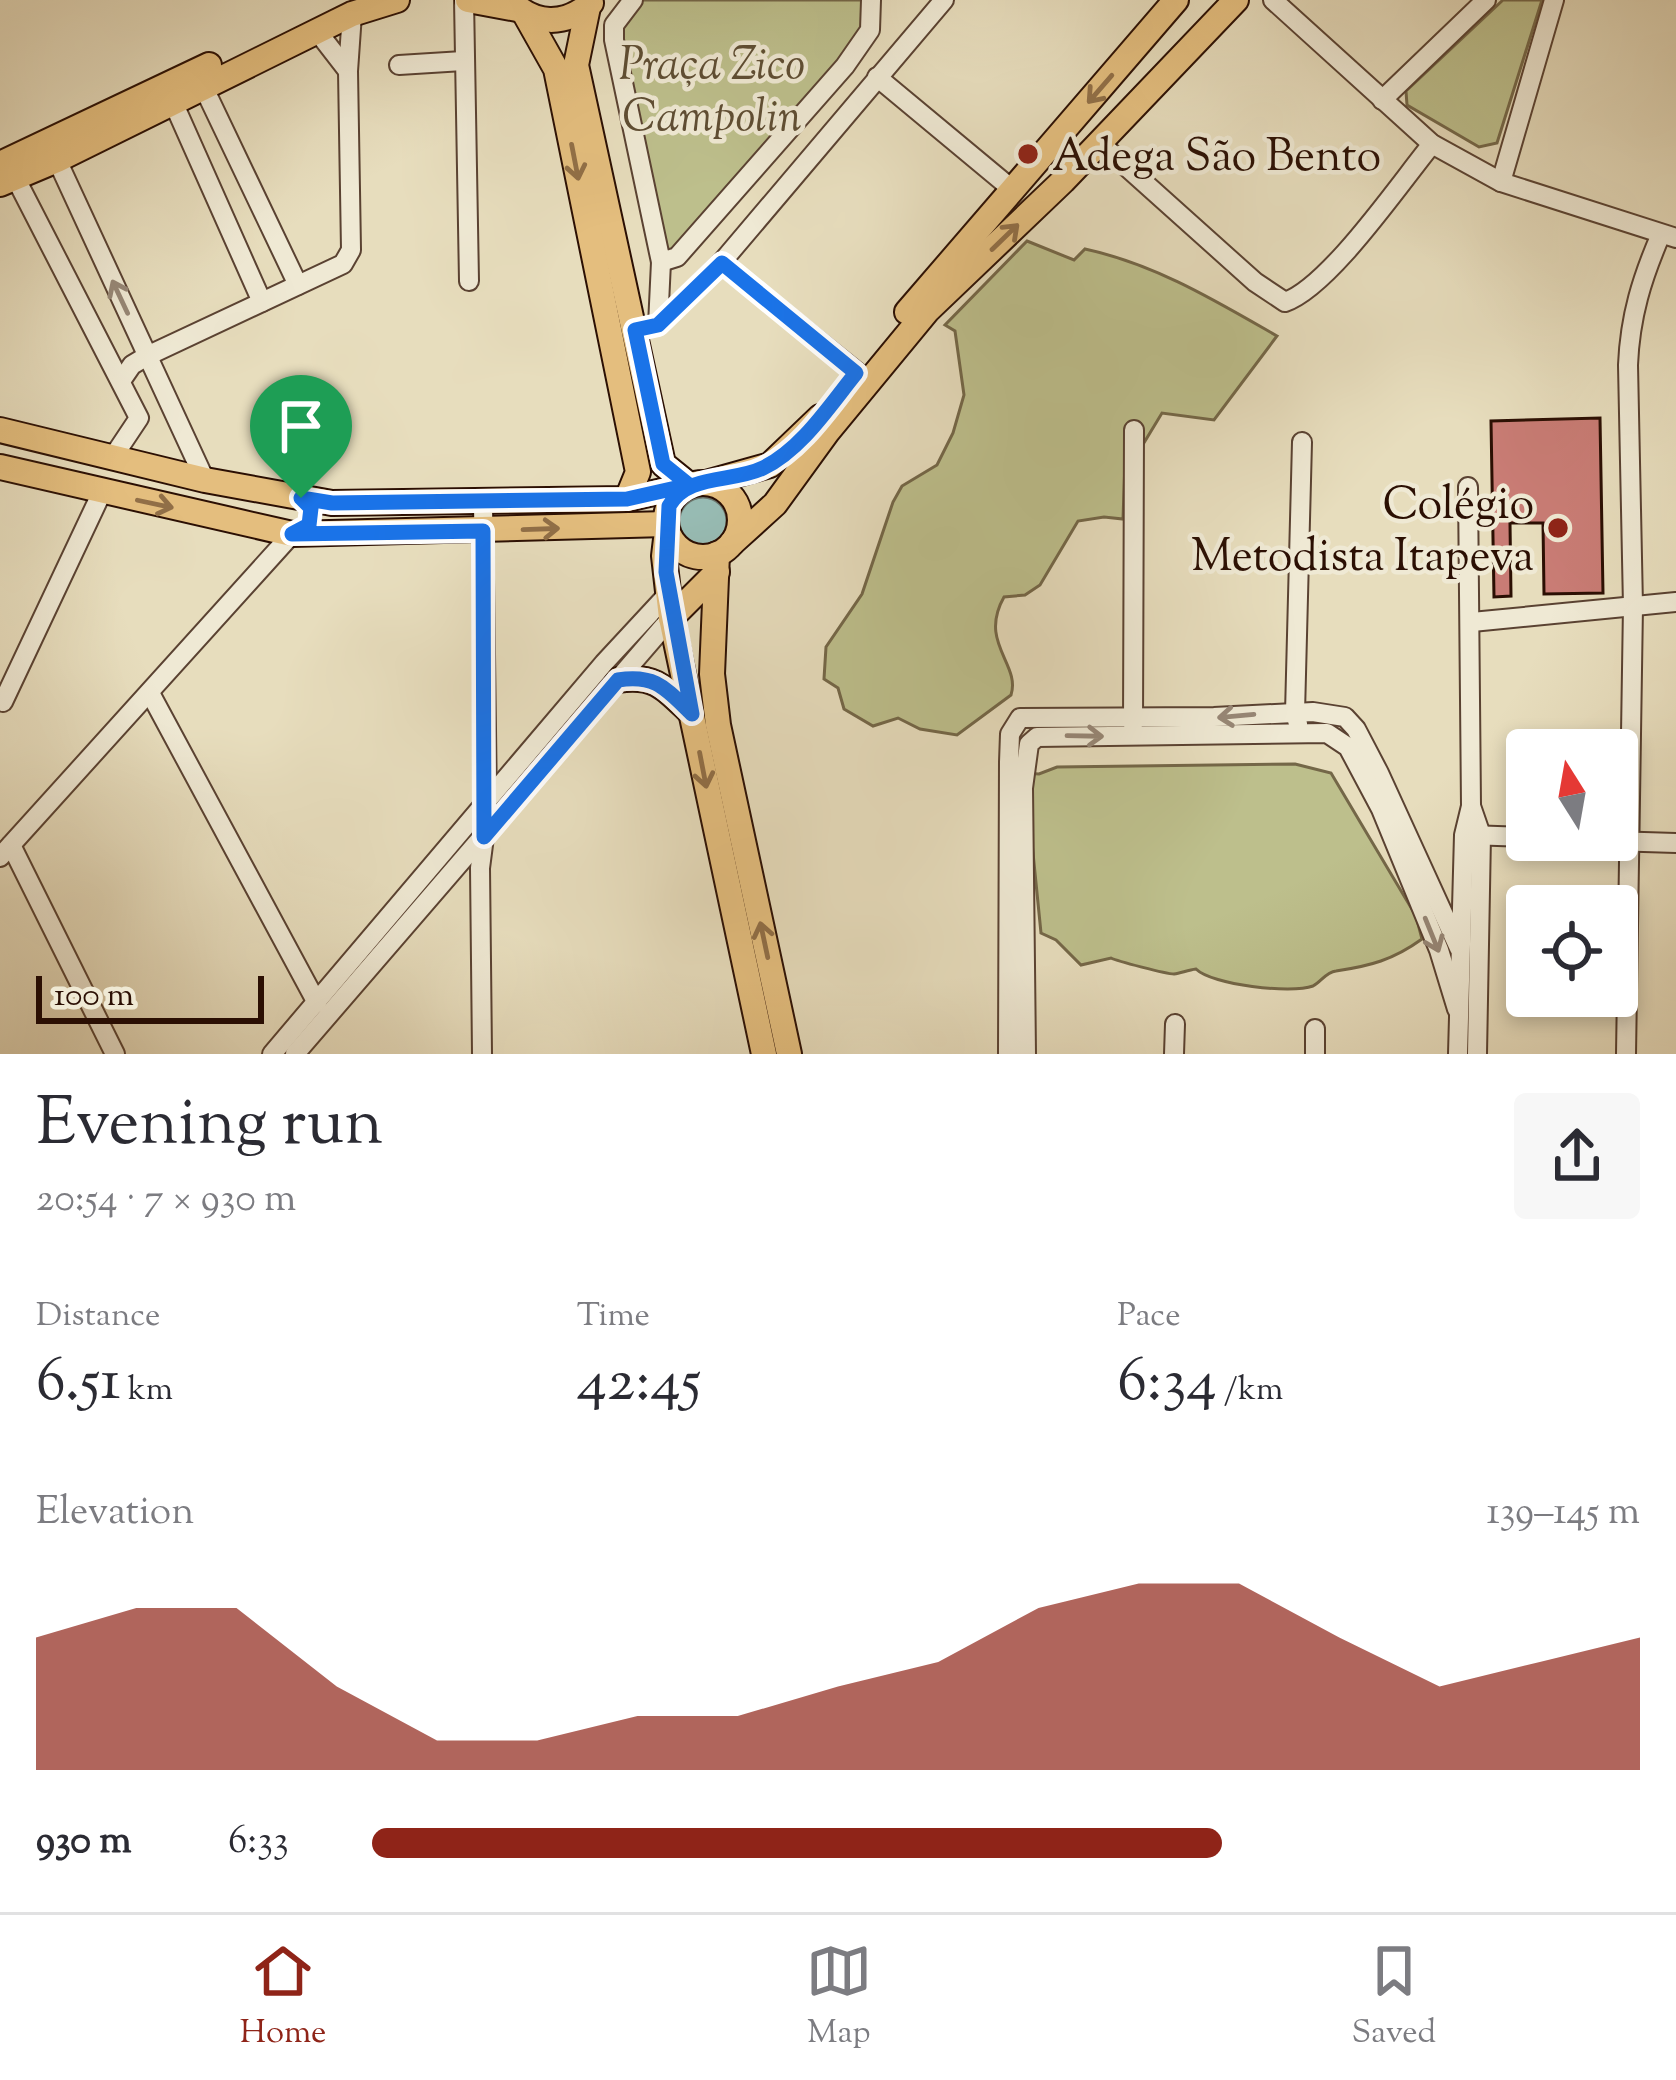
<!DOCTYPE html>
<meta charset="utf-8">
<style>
body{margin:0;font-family:"Sorts Mill Goudy",serif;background:#f7f7f7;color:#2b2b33;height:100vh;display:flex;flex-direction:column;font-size:45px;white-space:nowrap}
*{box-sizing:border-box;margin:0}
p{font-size:39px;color:#7c7c81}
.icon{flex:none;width:66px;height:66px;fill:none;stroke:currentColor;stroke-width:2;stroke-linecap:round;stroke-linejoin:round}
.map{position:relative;height:1054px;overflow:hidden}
.side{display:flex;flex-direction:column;background:#fff;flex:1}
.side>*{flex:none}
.needle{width:78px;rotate:349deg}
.fabs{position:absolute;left:1506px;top:729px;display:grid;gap:24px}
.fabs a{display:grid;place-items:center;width:132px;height:132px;border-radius:12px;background:#fff;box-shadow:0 6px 18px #0003;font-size:60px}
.scale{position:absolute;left:36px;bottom:30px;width:228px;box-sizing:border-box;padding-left:12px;border:6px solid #2b0f03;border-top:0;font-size:33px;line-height:42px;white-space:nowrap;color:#2b0f03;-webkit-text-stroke:9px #efe9d4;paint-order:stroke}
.pin{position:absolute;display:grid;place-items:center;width:102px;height:102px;color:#fff;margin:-123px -51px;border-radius:50% 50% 50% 0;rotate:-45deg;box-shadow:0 0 12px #0007}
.pin .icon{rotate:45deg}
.round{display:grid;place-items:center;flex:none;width:126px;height:126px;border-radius:12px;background:#f7f7f7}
.head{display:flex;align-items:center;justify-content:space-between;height:204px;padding:0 36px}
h1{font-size:66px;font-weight:600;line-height:90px}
.stats{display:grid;grid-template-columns:repeat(3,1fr);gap:18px;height:204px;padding:12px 36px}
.stats div{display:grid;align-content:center}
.stats b{font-size:60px;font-weight:600}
.stats small{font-size:33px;font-weight:400}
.stats p{font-size:33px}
.chart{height:336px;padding:24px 36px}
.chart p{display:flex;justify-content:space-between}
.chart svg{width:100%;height:216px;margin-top:12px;fill:#8f2418;opacity:.7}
ul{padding:0 36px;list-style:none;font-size:39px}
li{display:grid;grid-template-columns:192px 144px 1fr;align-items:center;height:90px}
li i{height:30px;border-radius:15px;background:#8f2418}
.menu{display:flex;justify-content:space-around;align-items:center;height:168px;border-top:3px solid #e1e1e2;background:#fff;font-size:33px;color:#7c7c81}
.menu a{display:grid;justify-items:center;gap:6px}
.menu .on{color:#8f2418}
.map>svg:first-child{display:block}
</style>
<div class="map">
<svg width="1676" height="1054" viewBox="0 0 1676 1054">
<rect width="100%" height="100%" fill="#e7ddbd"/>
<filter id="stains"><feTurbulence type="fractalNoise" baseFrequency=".00167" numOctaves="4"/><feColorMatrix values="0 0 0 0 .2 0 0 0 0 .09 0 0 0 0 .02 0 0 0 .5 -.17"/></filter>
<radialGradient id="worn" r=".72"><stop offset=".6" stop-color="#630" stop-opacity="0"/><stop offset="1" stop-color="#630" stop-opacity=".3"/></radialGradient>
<g fill="#bdbf8c" stroke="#746748" stroke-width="3">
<path d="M634 0H869V29L668 260 615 40Z"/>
<path d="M1503 0H1542L1497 143 1479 147 1407 105 1406 91Z"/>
<path d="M1027 241 1074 260 1085 249C1155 264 1216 301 1277 336L1214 420 1162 413 1142 446 1126 434 1123 519 1104 517 1078 521 1040 585 1025 595 1004 597C978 643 1021 664 1011 695L957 735 920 729 898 718 873 726 844 709 838 688 824 679 826 647 862 594 893 502 902 486 937 465 953 433 964 395 955 331 945 325Z"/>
<path d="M1295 764 1331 773 1416 916 1422 939C1393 960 1370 966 1336 971 1326 972 1321 982 1313 986 1291 994 1212 985 1196 969 1188 970 1181 973 1174 974 1166 974 1117 961 1111 958L1081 965 1056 940 1041 933 1025 773 1039 774 1057 767Z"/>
</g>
<circle fill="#97bbb3" stroke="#6c766d" stroke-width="3" cx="703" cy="521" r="24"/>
<path fill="#c97c75" stroke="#2b0f03" stroke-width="3" d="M1600 418 1603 593 1544 594 1543 523H1510L1511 596 1494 597 1491 421Z"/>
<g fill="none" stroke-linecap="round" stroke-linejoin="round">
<g stroke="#5a4232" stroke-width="22">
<g id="minor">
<path d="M464 0 469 281"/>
<path d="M633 0 614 25V40L661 262 677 257 845 66 870 30 871 0"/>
<path d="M1273 0 1432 144 1501 182 1676 238"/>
<path d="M317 31 348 71"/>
<path d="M399 65 463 61"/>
<path d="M877 77 1013 190"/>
<path d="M203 86 298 285"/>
<path d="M1382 100 1486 0"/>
<path d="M173 102 262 302"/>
<path d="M1100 143 1255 282 1285 302C1329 287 1400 183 1432 144"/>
<path d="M57 160 205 480"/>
<path d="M15 177 139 418 113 457"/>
<path d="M1501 182 1554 0"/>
<path d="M721 263 857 372"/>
<path d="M658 325 661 262"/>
<path d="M635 330 658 325 721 263 944 0"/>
<path d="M121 381 132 365 147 356 343 264 351 250 348 71 352 14"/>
<path d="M483 503 487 804"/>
<path d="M1472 622 1676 602"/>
<path d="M150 693 317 1003"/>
<path d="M3 702 102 492"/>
<path d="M1298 724 1295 713 1302 442"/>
<path d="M1133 725 1134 430"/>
<path d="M1471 806 1481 835 1477 1054"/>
<path d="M1469 835 1527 837"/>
<path d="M1579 840 1676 843"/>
<path d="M11 845 115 1054"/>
<path d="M0 857 292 534"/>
<path d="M272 1054 604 663 668 594"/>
<path d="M295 1054 671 618"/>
<path d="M482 1054 480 868 484 837"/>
<path d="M1008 1054 1009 762 1010 734 1020 718 1214 717 1313 712 1345 717 1356 729 1379 773 1459 948"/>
<path d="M1026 1054 1023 788 1029 744 1037 737 1327 733 1348 747 1381 809 1439 950 1457 1009"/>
<path d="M1174 1054 1175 1024"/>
<path d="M1315 1054V1029"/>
<path d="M1458 1054 1464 835 1471 806 1468 487"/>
<path d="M1626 1054 1633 606 1628 365C1630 316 1642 278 1661 234"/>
</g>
</g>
<g stroke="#2b0f03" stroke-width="28">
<g id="major">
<path d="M468 0 517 9"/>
<path d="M510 0C533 26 566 26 591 3"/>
<path d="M588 7 576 65 663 464 689 485"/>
<path d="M525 14 556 69 638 472 627 499"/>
<path d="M0 164 209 65"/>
<path d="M0 184 57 160 352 14 397 0"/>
<path d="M907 312 1176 0"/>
<path d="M0 430 205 480 332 503 627 499 689 485"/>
<path d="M0 467 292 534 666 524"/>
<circle cx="703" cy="520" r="37"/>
<path d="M706 483 770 465 820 417"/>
<path d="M667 531 664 556 671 618 764 1054"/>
<path d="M732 543 775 504 828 431 927 311 1063 181 1236 0"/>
<path d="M717 554 712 674 718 725 789 1054"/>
<path d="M671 618 717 572"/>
<path d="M618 680C656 674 666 689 692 714"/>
</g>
</g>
<use href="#minor" stroke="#efe9d4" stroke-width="18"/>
<use href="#major" stroke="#e4be7e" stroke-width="24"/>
</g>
<defs><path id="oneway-shaft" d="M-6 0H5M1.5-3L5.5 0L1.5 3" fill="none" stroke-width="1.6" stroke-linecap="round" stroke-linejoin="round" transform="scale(3)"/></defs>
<g stroke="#916f47">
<use href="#oneway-shaft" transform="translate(1100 89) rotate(131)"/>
<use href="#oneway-shaft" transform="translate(575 162) rotate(79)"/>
<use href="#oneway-shaft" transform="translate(1005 237) rotate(-44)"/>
<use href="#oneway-shaft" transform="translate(155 504) rotate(12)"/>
<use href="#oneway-shaft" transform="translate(541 529) rotate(-2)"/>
<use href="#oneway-shaft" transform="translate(703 770) rotate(79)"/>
<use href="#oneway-shaft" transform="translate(764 940) rotate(-102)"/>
</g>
<g stroke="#978776">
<use href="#oneway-shaft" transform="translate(120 297) rotate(-115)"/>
<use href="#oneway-shaft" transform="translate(1236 716) rotate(175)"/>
<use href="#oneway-shaft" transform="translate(1085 736) rotate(1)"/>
<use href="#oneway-shaft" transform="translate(1432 935) rotate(68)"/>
</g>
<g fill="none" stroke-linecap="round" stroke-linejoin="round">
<g stroke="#fff" stroke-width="24">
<path id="route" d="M301 498 311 508 309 525 292 534 483 531 484 837 618 680C656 674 666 689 692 714L666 572 669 506C687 473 733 483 763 468 802 449 830 405 856 373L722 263 658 325 635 330 663 464 689 485 627 499 332 503 301 498"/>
</g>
<use href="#route" stroke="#1a73e8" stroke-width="15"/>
</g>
<g fill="#8f2418" stroke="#efe9d4" stroke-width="4.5">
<circle cx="1028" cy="154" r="12"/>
<circle cx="1558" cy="528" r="12"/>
</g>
<g text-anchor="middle" stroke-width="9" stroke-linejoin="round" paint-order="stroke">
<g font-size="45" font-style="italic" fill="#5e4d33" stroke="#efe9d4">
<text x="712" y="78">Praça Zico<tspan x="712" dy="52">Campolin</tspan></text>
</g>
<g font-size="45" fill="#2b0f03" stroke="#efe9d4" text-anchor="start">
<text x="1052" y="170">Adega São Bento</text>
<text x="1534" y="518" text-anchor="end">Colégio<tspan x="1534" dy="52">Metodista Itapeva</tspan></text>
</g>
</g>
<rect width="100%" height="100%" filter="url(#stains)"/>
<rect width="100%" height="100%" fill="url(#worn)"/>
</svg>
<div class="fabs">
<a><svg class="needle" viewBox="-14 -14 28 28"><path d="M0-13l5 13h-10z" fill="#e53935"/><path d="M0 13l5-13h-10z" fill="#7c7c81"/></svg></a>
<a><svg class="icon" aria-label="locate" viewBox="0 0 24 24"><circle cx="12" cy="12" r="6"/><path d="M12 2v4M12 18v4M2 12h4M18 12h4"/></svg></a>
</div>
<div class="scale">100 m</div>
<div class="pin" style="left:301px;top:498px;background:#1e9e55"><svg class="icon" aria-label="arrive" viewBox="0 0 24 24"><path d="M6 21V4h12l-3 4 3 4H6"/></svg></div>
</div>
<section class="side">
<div class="head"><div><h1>Evening run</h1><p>20:54 · 7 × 930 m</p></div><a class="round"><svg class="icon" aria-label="share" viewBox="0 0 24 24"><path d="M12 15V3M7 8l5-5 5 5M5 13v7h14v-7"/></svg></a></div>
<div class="stats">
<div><p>Distance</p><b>6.51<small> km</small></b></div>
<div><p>Time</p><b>42:45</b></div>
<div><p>Pace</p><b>6:34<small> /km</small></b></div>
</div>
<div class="chart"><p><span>Elevation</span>139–145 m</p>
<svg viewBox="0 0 160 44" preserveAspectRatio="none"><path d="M0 44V17L10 11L20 11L30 27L40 38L50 38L60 33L70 33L80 27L90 22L100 11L110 6L120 6L130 17L140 27L150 22L160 17V44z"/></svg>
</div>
<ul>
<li><b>930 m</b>6:33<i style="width:67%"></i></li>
</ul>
</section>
<nav class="menu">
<a class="on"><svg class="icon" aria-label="home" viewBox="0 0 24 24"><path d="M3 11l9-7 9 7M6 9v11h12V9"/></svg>Home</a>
<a><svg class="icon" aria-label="map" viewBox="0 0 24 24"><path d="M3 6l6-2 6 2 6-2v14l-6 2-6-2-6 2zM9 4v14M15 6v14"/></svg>Map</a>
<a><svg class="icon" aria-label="saved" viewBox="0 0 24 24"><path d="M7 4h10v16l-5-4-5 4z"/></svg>Saved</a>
</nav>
